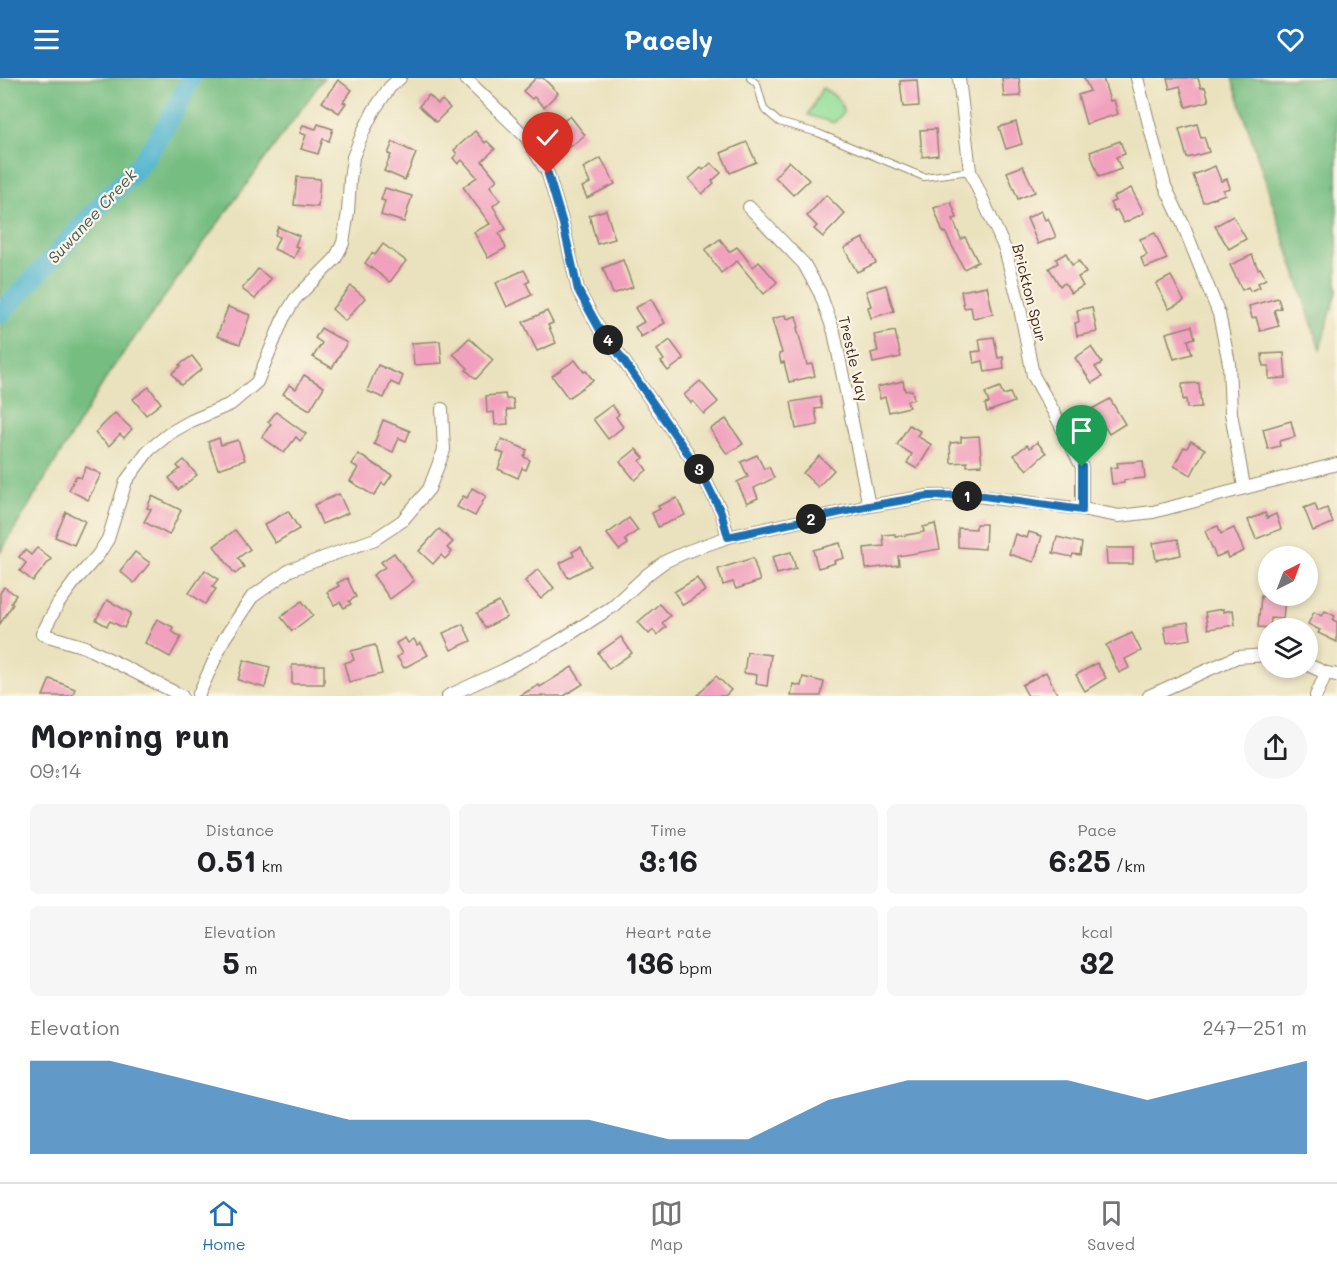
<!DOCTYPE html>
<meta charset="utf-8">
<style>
body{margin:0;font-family:Mali,sans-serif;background:#f6f6f6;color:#202124;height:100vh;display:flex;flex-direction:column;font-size:22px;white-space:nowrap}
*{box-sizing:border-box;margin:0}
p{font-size:20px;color:#757577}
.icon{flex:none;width:33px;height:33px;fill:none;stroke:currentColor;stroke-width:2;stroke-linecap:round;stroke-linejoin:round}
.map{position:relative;height:618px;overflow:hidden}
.details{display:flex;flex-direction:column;background:#fff;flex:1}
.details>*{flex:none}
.needle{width:39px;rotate:42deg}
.tools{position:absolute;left:1258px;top:468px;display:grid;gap:12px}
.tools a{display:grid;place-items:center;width:60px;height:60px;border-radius:50%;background:#fff;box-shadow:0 3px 9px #0003;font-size:30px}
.pin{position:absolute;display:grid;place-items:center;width:51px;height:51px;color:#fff;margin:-62px -26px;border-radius:50% 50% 50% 0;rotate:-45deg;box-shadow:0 0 6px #0007}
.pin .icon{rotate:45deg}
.km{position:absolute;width:30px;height:30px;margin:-15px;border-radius:50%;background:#222;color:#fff;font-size:16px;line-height:30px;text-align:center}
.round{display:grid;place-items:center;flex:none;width:63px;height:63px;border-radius:32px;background:#f6f6f6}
.head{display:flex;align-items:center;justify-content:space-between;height:102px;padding:0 30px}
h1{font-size:33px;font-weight:800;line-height:45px}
.stats{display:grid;grid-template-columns:repeat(3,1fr);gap:9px;height:102px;padding:6px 30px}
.stats div{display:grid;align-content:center;border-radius:9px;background:#f6f6f6;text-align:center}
.stats b{font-size:30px;font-weight:800}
.stats small{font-size:16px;font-weight:400}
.stats p{font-size:16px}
.chart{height:168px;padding:12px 30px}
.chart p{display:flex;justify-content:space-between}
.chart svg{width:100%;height:108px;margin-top:6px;fill:#1f6fb2;opacity:.7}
header{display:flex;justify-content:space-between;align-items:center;height:78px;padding:0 30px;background:#1f6fb2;color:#fff;font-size:27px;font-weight:800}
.menu{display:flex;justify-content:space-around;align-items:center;height:84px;border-top:2px solid #e0e0e0;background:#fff;font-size:16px;color:#757577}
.menu a{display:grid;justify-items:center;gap:3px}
.menu .selected{color:#1f6fb2}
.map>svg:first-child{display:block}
</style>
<header><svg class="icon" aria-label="menu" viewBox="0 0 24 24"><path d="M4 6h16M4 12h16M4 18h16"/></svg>Pacely<svg class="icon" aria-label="heart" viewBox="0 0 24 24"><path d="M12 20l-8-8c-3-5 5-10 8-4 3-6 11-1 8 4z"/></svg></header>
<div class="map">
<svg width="1337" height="618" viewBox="0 0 1337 618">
<rect width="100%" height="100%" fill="#fcf5e5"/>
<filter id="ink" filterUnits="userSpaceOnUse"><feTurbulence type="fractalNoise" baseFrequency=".0167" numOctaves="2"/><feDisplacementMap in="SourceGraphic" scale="12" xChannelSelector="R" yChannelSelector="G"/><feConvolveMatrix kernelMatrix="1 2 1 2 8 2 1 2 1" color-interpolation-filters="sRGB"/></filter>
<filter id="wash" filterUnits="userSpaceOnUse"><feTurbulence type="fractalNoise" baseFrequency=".008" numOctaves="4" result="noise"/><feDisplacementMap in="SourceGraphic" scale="24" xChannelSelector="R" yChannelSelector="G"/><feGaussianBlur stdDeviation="1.35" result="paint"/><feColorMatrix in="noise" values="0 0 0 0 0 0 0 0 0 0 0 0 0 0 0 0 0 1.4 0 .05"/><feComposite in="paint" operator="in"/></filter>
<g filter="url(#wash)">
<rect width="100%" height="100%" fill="#eae2be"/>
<path fill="#93de9a" stroke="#67845c" stroke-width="1.5" d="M822 10C832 15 843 23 843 35L834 45 808 37Z"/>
<g fill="#76bd82" stroke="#587450" stroke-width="1.5">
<path d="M0 0H324L111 292 0 475Z"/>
<path d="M1232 0H1337V214L1320 271Z"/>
</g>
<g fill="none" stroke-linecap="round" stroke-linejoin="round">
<path stroke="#50b5cf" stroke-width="20" d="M0 236C37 198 72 159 107 120 117 109 130 100 139 87 160 60 176 31 191 0"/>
</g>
<g id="blocks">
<g fill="#f1a1be">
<path d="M536 0H543L558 15 544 29 534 19 532 21 523 13Z"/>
<path d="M1002 0H1019L1021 18 1004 19Z"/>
<path d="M1084 0H1103L1110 23 1114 22 1118 36 1086 46 1078 17 1090 13Z"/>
<path d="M1167 0H1198L1201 10 1205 9 1209 23 1186 29 1180 8 1170 11Z"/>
<path d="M338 2 352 12 343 24 346 25 339 35 322 24Z"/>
<path d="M917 2 919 28 903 29 900 3Z"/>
<path d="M429 17 438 26 442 22 450 30 436 44 419 28Z"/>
<path d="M570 38 585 57 570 69 555 50Z"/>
<path d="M1016 44 1022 66 1006 71 999 49Z"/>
<path d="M318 46 333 51 329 63 323 61 318 76 301 71 306 57 300 55 303 47 316 51Z"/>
<path d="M1197 46 1201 60 1204 59 1209 74 1187 80 1179 51Z"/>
<path d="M936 51 938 77 922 79 920 52Z"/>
<path d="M475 53 485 65 487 63 495 71 482 83 497 102 490 108 500 122 493 128 506 151 499 155 506 170 488 180 474 154 490 146 463 109 477 99 462 82 458 86 453 80 457 76 454 72Z"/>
<path d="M1120 63 1125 76 1116 79 1121 91 1099 99 1090 74Z"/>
<path d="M393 64 416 75 405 102 384 93 391 77 388 76Z"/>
<path d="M747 64 756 84 730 95 721 75Z"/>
<path d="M601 80 615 106 587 120 582 109 590 105 583 90Z"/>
<path d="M789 83 809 102 793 117 775 99Z"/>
<path d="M711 85 721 95 712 103 714 105 702 116 689 101 701 90 703 92Z"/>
<path d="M1023 88 1035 114 1018 121 1007 94Z"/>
<path d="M1215 88 1221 103 1227 101 1230 110 1223 112 1225 116 1203 124 1193 97Z"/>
<path d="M297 99 320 101 318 129 294 127Z"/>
<path d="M385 110 412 118 404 144 381 137 385 123 381 122Z"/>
<path d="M1131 110 1144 135 1124 145 1117 132 1114 133 1110 125 1115 123 1113 119Z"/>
<path d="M826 117 845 136 823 159 814 151 817 148 807 138Z"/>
<path d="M951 124 957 140 953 141 961 161 965 159 978 184 964 191 945 154 943 155 934 130Z"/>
<path d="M606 132 615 161 597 166 589 137Z"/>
<path d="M1041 133 1045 142 1048 140 1056 159 1038 166 1027 140Z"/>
<path d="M1233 138 1246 161 1229 171 1215 148Z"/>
<path d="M278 149 299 158 295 168 299 169 294 180 274 171 279 159 275 157Z"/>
<path d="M1155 155 1167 181 1145 190 1141 180 1147 177 1140 161Z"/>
<path d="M863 160 876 185 857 194 844 170Z"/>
<path d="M720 161 729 174 737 169 753 189 759 184 777 204 764 216 737 183 721 195 705 172Z"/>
<path d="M383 166 406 183 390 204 365 185 372 175 375 177Z"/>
<path d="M1066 175 1072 187 1079 183 1086 195 1078 199 1083 208 1071 215 1065 205 1060 208 1049 190 1058 185 1056 181Z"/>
<path d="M1252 177 1258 191 1260 190 1266 201 1258 205 1260 209 1250 213 1248 209 1242 212 1230 187Z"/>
<path d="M623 182 633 209 613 216 603 190Z"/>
<path d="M258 191 271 201 255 221 242 211Z"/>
<path d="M524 192 530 203 526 205 532 217 507 229 496 205Z"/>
<path d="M1171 198 1184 223 1169 231 1156 206Z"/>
<path d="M886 207 894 233 871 240 868 229 871 228 866 213Z"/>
<path d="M351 208 365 220 345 243 332 231Z"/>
<path d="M987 208 993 236 973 240 971 229 964 230 961 213Z"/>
<path d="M1278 220 1281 230 1274 232 1279 248 1260 253 1256 239 1252 240 1249 228Z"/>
<path d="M651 221 665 245 641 259 635 249 644 244 635 230Z"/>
<path d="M228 229 250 237 240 266 217 258Z"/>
<path d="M1092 229 1097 254 1077 258 1075 245 1079 244 1077 232Z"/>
<path d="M547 233 553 245 548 247 556 265 537 273 523 244Z"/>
<path d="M786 237 787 241 796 238 799 249 797 250 807 287 812 286 815 298 789 304 784 284 781 285 779 276 782 275 772 241Z"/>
<path d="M1192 248 1195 260 1188 262 1192 276 1174 281 1166 255Z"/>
<path d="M321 250 347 265 332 290 313 279 322 265 315 260Z"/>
<path d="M895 253 901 279 873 285 871 275 878 273 874 257Z"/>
<path d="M994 259 998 280 1003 279 1004 291 985 294 983 283 974 285 972 274 981 273 979 261Z"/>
<path d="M469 260 493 282 476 301 466 292 468 290 453 276Z"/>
<path d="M670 262 684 281 668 293 661 284 664 282 657 272Z"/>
<path d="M440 263 442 285 414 287 412 265Z"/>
<path d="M1091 269 1102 285 1095 289 1102 299 1092 305 1075 280Z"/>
<path d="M1284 275 1286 300 1269 301V288H1263L1262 276Z"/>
<path d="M192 278 202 291 181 307 172 295 181 288 179 287Z"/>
<path d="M575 282 584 294 586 293 593 302 568 320 552 298Z"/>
<path d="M378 287 403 298 399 308 391 304 384 320 367 313Z"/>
<path d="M304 297 324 309 310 332 283 316 289 307 296 311Z"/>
<path d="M700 303 718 324 704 336 693 323 691 325 684 317Z"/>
<path d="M903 303 905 313 912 312 914 321 907 323 909 329 889 334 885 319 880 321 877 309Z"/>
<path d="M1199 305 1201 329 1187 330 1186 321 1183 322 1182 306Z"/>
<path d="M149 309 161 325 146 337 133 321Z"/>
<path d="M1000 309 1003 317 1010 315 1014 324 987 334 985 326 989 325 985 315Z"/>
<path d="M505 316 506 321H513L514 331 507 332 508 346 495 347 494 334 487 335 486 318Z"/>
<path d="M820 319 822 330 815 331 818 347 796 351 791 324Z"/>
<path d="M1110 321 1125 346 1109 356 1100 341 1095 344 1088 333Z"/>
<path d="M612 327 619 336 616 339 623 349 608 361 593 341Z"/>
<path d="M276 334 306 356 300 363 296 359 284 375 262 359 271 346 268 344Z"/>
<path d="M115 335 132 351 124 360 120 356 109 368 95 355Z"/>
<path d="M726 341 743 366 727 376 710 351Z"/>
<path d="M383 342 410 353 406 363 399 360 393 374 374 366Z"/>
<path d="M1291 343 1295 359 1279 363 1280 368 1268 371 1263 351Z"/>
<path d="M909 347 920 353 917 358 932 367 917 391 907 385 912 376 897 367Z"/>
<path d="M979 358 982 387 967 388V384L951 385 950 365 961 364V359Z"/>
<path d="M219 360 221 367 238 362 245 382 218 391 208 364Z"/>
<path d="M502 361 527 372 524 379 530 382 526 392 522 390 518 400 498 391 504 376 497 373Z"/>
<path d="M1191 363 1205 371 1191 397 1174 388 1184 369 1187 370Z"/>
<path d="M1037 364 1046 375 1027 392 1014 377 1027 367 1030 370Z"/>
<path d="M636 371 644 380 640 383 647 392 635 402 620 384Z"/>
<path d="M358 376 392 397 385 407 382 405 374 418 350 403 358 390 352 386Z"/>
<path d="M757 377 764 391 769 389 774 400 754 410 758 420 747 425 737 404 748 399 741 384Z"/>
<path d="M819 378 834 392 818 409 803 395Z"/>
<path d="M184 382 197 397 178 412 169 400 180 391 177 388Z"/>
<path d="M1143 383 1145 400 1124 402V405L1112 406 1110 390 1118 389 1117 385Z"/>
<path d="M86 389 101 396 88 422 69 412 76 398 81 400Z"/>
<path d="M472 410 486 418 475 438 457 429 463 418 467 420Z"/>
<path d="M339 416 348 435 322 446 314 427Z"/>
<path d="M152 418 181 432 169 457 144 444 151 431 147 430Z"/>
<path d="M677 420 685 437 658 449 652 435 660 431 658 428Z"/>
<path d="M1315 426 1318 434 1327 430 1333 445 1313 453 1304 430Z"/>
<path d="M288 433 299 451 275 465 264 447Z"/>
<path d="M66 434 85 443 74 467 55 459Z"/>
<path d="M1265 435 1267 440 1276 436 1281 451 1256 461 1248 442Z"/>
<path d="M629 440 638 452 625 462 628 466 619 472 607 456Z"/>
<path d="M935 446 940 471 898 478 899 487 866 491 864 470 884 468 883 457 895 456V459L924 454 923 449Z"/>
<path d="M976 446H986L985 471 958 469V450L976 451Z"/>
<path d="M1218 448 1221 456 1234 450 1244 473 1228 480 1226 475 1216 479 1205 453Z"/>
<path d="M439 451 453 464 447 470 452 474 445 481 441 477 433 486 419 473Z"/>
<path d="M235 452 250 471 238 480 244 489 235 496 214 468Z"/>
<path d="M1029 454 1042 458 1034 484 1009 476 1015 456 1027 460Z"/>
<path d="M1057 459 1082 465 1080 477 1073 476 1072 479 1053 475Z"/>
<path d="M1178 461 1181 477 1156 482 1153 465Z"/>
<path d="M840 465 844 480 834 483 835 485 818 490 813 472Z"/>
<path d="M581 469 591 488 568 500 560 485 574 478 572 474Z"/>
<path d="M37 470 51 481 33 503 20 493 26 485 19 479 25 472 31 477Z"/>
<path d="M1106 470H1133V486H1107Z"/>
<path d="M135 474 150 485 134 505 120 493Z"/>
<path d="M791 474 796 491 777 496 772 479Z"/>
<path d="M394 475 414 503 390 521 373 497 385 489 381 484Z"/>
<path d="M753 480 760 503 736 511 733 504 723 507 718 491Z"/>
<path d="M538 491 554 510 541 521 525 503Z"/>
<path d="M205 492 218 501 212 509 216 511 205 526 189 515Z"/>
<path d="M347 500 356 519 349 523 351 526 344 530 340 524 334 527 327 514 339 508 337 505Z"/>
<path d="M697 500 705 513 683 527 674 514Z"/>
<path d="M4 509 16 517 11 525 13 526 0 546V515Z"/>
<path d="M1261 518 1285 520 1283 541 1271 540 1270 550 1258 549Z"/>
<path d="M107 522 131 535 124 550 110 543 107 548 96 542Z"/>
<path d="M302 523 313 537 292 553 281 539Z"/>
<path d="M499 524 507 539 485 550 477 535Z"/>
<path d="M659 526 670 538 662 545 666 549 657 557 653 552 649 556 638 544Z"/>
<path d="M1223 531V534L1233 532 1235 547 1208 551 1205 534Z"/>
<path d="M1325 533 1335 538 1333 542 1337 544V564L1318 555 1320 552 1308 546 1314 534 1322 538Z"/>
<path d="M157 541 173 549 171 553 181 559 170 579 145 565Z"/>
<path d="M1188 544 1191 561 1167 565 1164 548Z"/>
<path d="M463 546 471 563 451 572 443 555Z"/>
<path d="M1132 555 1141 573 1125 581 1129 590 1119 595 1106 567Z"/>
<path d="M621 559 632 575 609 591 598 575Z"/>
<path d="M405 560 408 565 414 561 417 567 421 565 428 577 404 590 397 579 402 576 396 565Z"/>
<path d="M375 567 382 596 349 604 344 585 354 582 351 573Z"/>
<path d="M747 574 771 577 767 608 756 606 757 597 744 595Z"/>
<path d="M244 582 270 589 265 610 238 602Z"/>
<path d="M1097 585 1106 600 1085 613 1076 597Z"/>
<rect x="292" y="587" width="32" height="19"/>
<path d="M572 589 583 606 564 618H519L539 607 540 609Z"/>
<path d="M1046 594 1058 618H1028L1022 607Z"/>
<path d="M716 598 731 612 725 618H697Z"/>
<path d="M803 599 824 604 821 618H791L793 606 801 608Z"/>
<path d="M50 601 75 611 72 618H43Z"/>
</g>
</g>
</g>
<g filter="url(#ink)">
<use href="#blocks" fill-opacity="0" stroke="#92866e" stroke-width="1.5"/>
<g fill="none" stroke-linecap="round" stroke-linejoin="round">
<g stroke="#92866e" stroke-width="8">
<path id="service" d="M750 0 757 6 764 31 779 44 818 55 924 99 970 93"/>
</g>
<g stroke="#92866e" stroke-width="14">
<g id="minor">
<path d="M465 0 526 59 548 96 563 146 578 212 600 252 619 276 702 396 721 433 728 459"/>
<path d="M959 0 970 93 1005 171 1019 225 1033 297 1057 340 1082 389V431"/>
<path d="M1137 0 1165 108 1182 144 1219 236 1229 285 1231 335 1244 409"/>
<path d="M749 129 804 186 820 215 834 254 869 428"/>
<path d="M1308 587 1326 595 1337 597"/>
<path d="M182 618 85 569 42 556 58 526 75 503 98 477 108 461 126 403 149 372 170 355 191 343 231 326 257 304 283 241 295 221 335 181 343 165 348 134 350 102 353 79 363 54 374 32 390 9 400 0"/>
<path d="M198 618 224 561 252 519 290 492 375 461 402 443 429 411 444 372 442 331"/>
<path d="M448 618 504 592 556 565 612 529 648 496 664 484 686 474 728 459 869 428 928 418H977L1082 431 1119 438 1153 434 1337 386"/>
<path d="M1149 618 1237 579 1269 577"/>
<path d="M1316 618 1326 595"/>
</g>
</g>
<use href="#service" stroke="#fff" stroke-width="6"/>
<use href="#minor" stroke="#fff" stroke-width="12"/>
</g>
</g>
<g fill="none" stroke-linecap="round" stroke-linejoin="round" filter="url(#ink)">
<g stroke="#fff" stroke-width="12">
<path id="route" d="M548 96 563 146 578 212 600 252 619 276 702 396 721 434 728 459 869 428 928 418 977 417 1082 432V389"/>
</g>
<use href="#route" stroke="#1f6fb2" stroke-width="8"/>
</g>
<g text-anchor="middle" stroke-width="4.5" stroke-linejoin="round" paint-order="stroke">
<g font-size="15" fill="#3b2a1e" stroke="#fcf5e5">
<text transform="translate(1029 215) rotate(76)" y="5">Brickton Spur</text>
<text transform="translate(853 281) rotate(77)" y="5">Trestle Way</text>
</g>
<g font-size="16" font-style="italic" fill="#425b5c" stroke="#fcf5e5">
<text transform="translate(92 138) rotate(-47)" y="6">Suwanee Creek</text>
</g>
</g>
</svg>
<div class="tools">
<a><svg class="needle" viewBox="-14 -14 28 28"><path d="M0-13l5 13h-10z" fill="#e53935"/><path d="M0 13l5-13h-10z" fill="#757577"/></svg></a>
<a><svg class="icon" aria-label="layers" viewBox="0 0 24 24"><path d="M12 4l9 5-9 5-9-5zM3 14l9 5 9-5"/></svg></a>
</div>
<div class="pin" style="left:1082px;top:389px;background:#1e9e55"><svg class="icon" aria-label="arrive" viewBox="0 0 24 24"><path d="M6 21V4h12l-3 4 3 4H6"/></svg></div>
<div class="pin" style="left:548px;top:96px;background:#d93025"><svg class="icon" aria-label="check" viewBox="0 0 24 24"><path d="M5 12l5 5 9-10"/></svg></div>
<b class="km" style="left:967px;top:418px">1</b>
<b class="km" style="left:811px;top:441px">2</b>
<b class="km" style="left:699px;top:391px">3</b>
<b class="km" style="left:608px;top:262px">4</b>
</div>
<section class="details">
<div class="head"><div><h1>Morning run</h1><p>09:14</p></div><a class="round"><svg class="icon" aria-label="share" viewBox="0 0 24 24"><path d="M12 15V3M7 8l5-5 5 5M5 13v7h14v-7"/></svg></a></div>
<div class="stats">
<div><p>Distance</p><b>0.51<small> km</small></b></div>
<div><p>Time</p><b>3:16</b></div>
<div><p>Pace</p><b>6:25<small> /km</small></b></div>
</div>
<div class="stats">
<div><p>Elevation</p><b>5<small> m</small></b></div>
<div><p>Heart rate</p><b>136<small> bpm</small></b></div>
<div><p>kcal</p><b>32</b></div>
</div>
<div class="chart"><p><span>Elevation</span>247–251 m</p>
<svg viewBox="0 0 160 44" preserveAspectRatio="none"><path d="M0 44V6L10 6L20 14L30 22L40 30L50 30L60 30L70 30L80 38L90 38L100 22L110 14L120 14L130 14L140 22L150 14L160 6V44z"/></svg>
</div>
</section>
<nav class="menu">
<a class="selected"><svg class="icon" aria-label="home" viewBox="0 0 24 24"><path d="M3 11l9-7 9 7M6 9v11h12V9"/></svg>Home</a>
<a><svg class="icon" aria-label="map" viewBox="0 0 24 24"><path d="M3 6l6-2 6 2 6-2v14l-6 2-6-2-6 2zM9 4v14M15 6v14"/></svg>Map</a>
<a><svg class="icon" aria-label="saved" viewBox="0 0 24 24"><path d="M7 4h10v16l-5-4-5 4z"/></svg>Saved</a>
</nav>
